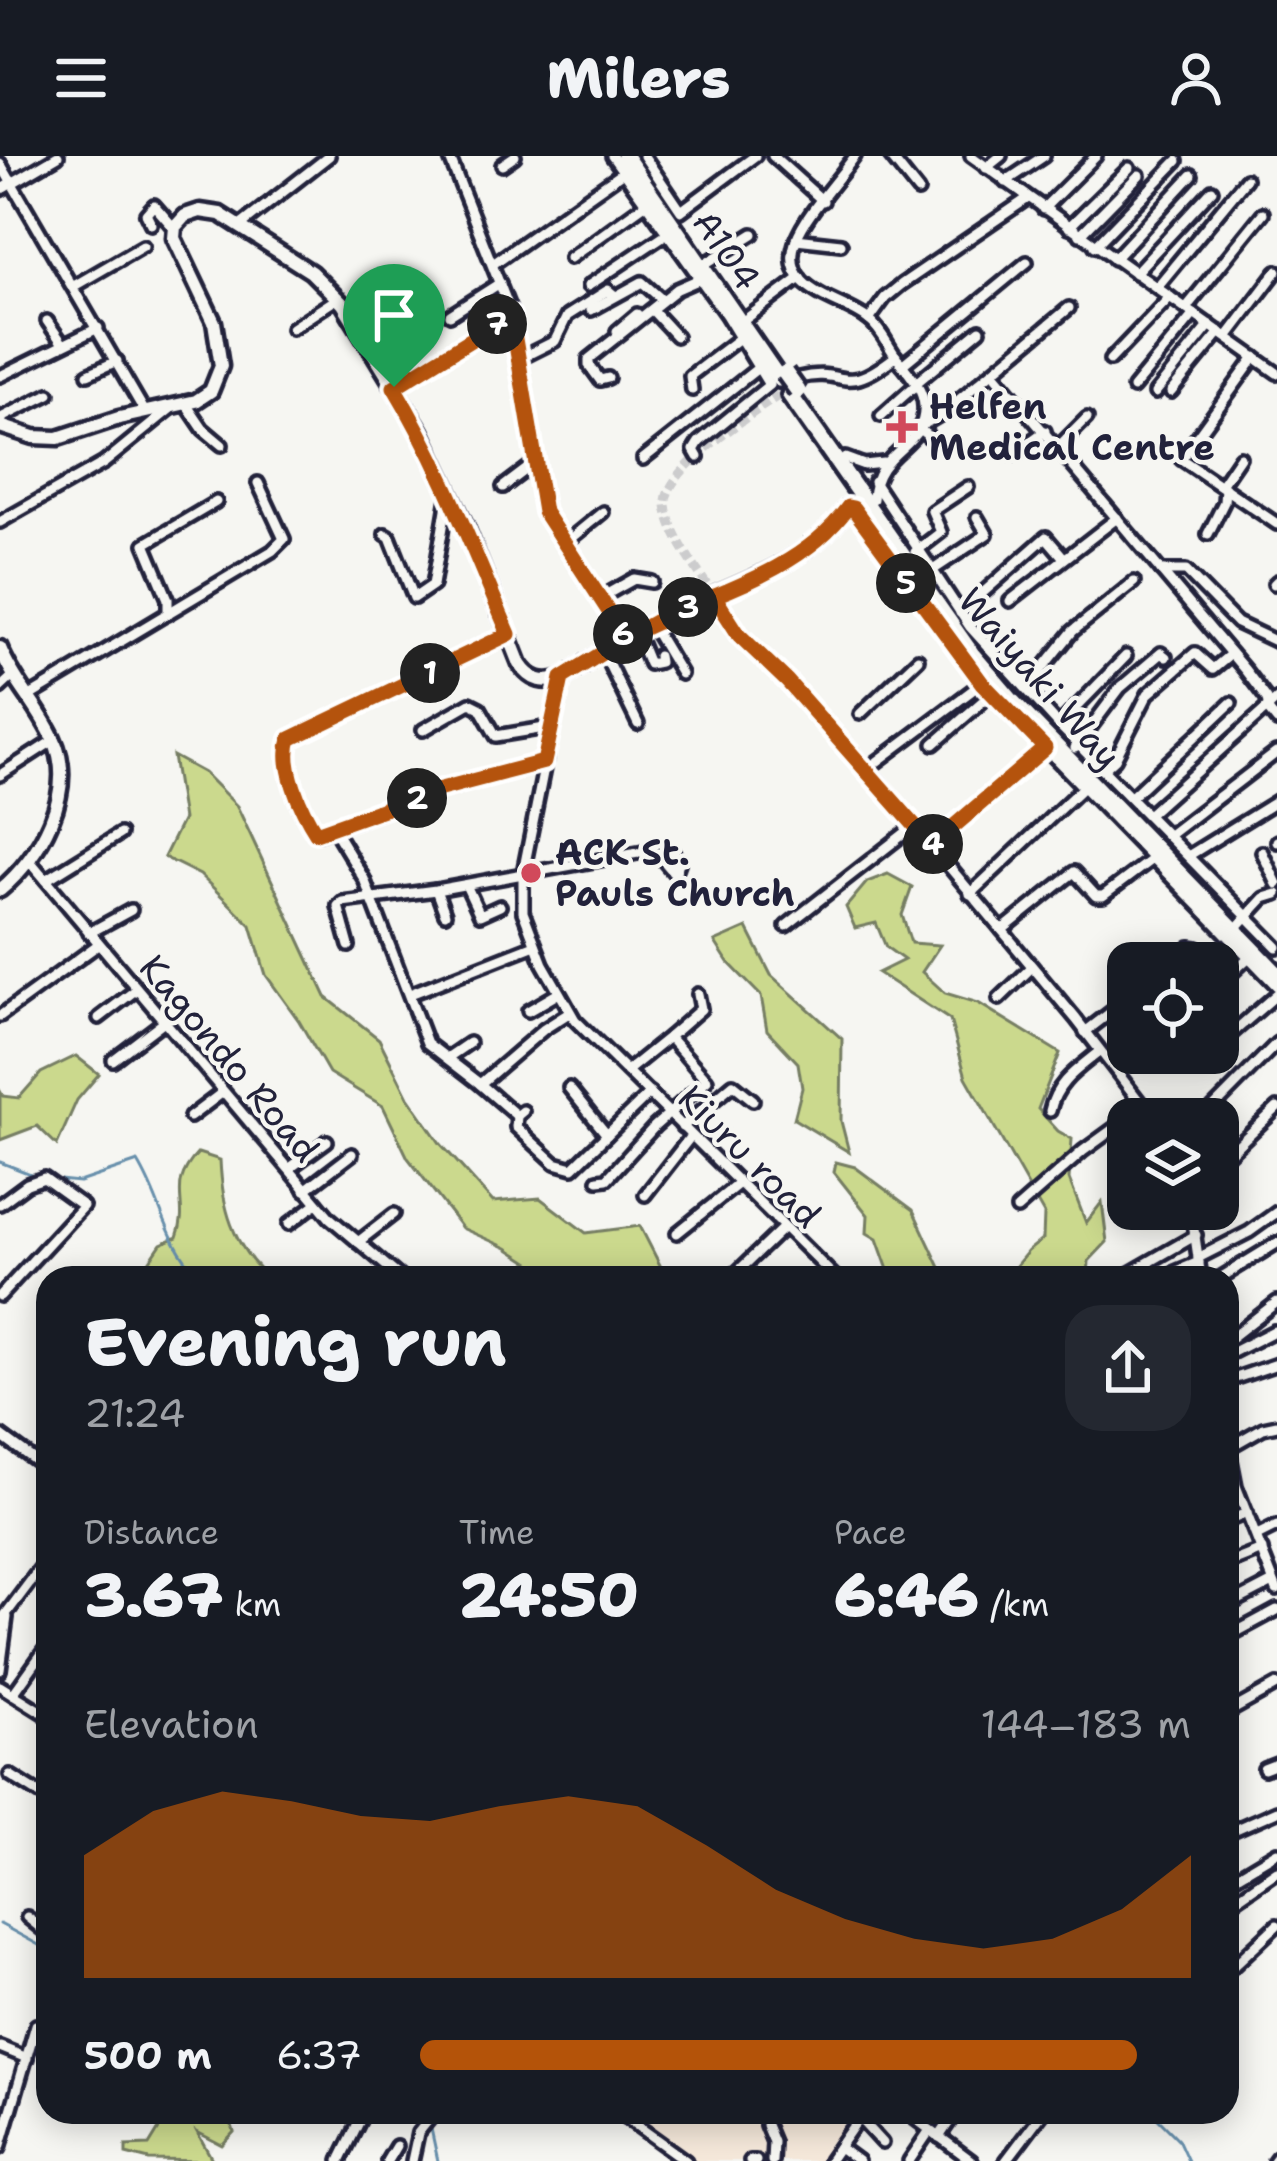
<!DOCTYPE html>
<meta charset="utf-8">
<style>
body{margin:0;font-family:"Shantell Sans",sans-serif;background:#242831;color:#f1f3f6;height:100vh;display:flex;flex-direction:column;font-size:45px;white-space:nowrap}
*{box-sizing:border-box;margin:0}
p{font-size:39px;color:#9ea1a6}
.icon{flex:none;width:66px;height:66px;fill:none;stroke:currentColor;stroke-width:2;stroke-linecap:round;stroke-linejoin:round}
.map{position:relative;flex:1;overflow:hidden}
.details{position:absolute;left:36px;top:1110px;width:1203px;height:858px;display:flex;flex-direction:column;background:#171b24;border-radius:36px;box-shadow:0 6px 30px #0003}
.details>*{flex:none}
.buttons{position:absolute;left:1107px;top:786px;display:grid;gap:24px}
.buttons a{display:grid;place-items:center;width:132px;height:132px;border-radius:24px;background:#171b24;box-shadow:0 6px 30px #0003;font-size:60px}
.pin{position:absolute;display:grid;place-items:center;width:102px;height:102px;color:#fff;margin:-123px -51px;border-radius:50% 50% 50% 0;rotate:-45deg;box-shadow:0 0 12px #0007}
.pin .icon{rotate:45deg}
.km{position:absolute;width:60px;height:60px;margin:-30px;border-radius:50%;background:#222;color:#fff;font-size:33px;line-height:60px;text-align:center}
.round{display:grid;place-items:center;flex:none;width:126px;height:126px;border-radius:36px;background:#242831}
.head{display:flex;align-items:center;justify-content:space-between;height:204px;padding:0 48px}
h1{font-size:66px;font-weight:800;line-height:90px}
.metrics{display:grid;grid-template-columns:repeat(3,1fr);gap:18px;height:204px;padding:12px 48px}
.metrics div{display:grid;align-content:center}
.metrics b{font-size:60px;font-weight:800}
.metrics small{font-size:33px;font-weight:400}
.metrics p{font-size:33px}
.chart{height:336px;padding:24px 48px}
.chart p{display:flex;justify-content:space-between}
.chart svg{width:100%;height:216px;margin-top:12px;fill:#b45309;opacity:.7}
ul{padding:0 48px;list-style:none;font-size:39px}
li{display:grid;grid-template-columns:192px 144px 1fr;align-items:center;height:90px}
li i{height:30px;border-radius:15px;background:#b45309}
header{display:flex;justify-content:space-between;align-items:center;height:156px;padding:0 48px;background:#171b24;font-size:54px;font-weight:800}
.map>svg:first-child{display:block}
</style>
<header><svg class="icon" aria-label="menu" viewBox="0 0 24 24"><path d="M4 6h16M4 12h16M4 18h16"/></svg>Milers<svg class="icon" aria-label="person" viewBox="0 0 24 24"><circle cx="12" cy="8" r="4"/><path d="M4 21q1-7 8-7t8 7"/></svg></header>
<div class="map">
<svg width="1277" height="2005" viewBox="0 0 1277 2005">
<rect width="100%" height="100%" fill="#f6f6f2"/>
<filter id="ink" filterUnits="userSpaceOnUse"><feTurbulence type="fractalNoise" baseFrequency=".00833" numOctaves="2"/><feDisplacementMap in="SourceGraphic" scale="24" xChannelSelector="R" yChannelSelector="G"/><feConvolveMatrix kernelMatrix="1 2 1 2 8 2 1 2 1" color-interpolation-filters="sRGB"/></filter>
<g filter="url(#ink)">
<path fill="#f5e8da" d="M632 1956H861L827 2005H692Z"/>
<g fill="#cbd98d" stroke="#767e64" stroke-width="3">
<path d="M173 600 204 617 237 650 326 841 379 883 408 941 440 987 493 1046 540 1042 586 1077 640 1070 663 1115 672 1122H553L507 1092 462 1072 408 1002 383 950 329 917 299 865 266 819 251 769 200 719 164 701 183 663Z"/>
<path d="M888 718 912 731 902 759 911 787 940 789 922 816 945 837 978 847 1060 897 1038 953 1058 975 1072 983 1069 1023 1086 1067 1102 1046 1107 1086 1089 1105 1088 1122H1006L1028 1095 1043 1083 1044 1058 966 921 950 864 878 817 904 804 886 791 876 767 855 772 846 751 867 726Z"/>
<path d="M747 772 771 819 842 883 841 965 849 996 794 963 802 932 798 907 767 874 761 840 728 806 715 786Z"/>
<path d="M76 900 99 918 77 944 57 989 37 970 0 984V935L3 940 19 942 41 917Z"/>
<path d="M198 997 220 1004C222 1050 232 1090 269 1122H149L146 1110 161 1088 177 1081C191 1046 165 1032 198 997Z"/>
<path d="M836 1006 855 1011 913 1054 945 1122H891L877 1083 867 1077 868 1059 834 1016Z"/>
<path d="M148 1956H228L234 1976 222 1989 197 1976 213 2005 149 2004 126 1998V1990L149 1989 160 1971Z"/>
</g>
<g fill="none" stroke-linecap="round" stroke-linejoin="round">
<g stroke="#6890ac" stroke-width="3">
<path d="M0 1006 33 1019 41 1018"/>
<path d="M50 1023 79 1026 138 1006C162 1045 163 1082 200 1122"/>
<path d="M0 1768 48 1794"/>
<path d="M1151 1956 1178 1983 1188 2005"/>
<path d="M430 1968 438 2005"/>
</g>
<path stroke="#cccccd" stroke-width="9" stroke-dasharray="9 4.5" stroke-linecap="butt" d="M714 440C698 413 670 381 666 349 662 313 764 250 793 230"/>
<g stroke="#22223b" stroke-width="18">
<g id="minor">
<path d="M449 0 510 154 544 356 626 482"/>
<path d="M612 0 726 159 769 229 699 286 694 294 698 301"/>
<path d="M644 0 681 55 755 0"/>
<path d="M773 0 823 45"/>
<path d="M855 0C838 24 806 58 796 84 777 136 842 142 869 164 881 173 888 190 897 202 907 216 923 231 924 250 927 292 875 292 873 343"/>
<path d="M890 0 918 35"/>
<path d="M971 0 1277 217"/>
<path d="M0 7 145 256"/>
<path d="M502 9 515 0"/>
<path d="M986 12 1001 0"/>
<path d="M1005 26 1044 0"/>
<path d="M0 34 58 0"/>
<path d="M1043 53 1096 0"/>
<path d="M151 68 146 58 154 49 175 73"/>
<path d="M241 69 329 0"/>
<path d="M1069 71 1129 12"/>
<path d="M1080 79 1139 19"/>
<path d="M796 83 841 88"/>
<path d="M1095 90 1177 5"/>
<path d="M570 102 645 48"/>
<path d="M1114 103 1192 19"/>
<path d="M708 106 753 78"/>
<path d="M493 108 623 16"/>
<path d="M1135 117 1212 34"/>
<path d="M74 130 143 90"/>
<path d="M588 130 666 78"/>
<path d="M1157 131 1246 23"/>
<path d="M1186 152 1263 57"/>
<path d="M591 154 642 126 659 141"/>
<path d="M652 154 676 180"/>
<path d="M450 159 500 127"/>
<path d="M747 162 800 122"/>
<path d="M869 164 885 142 902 128 1028 42"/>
<path d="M47 165 63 188"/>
<path d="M292 172 338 142"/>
<path d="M617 175 637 158"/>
<path d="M1227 181 1277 115"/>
<path d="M1255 201 1181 303 1277 368"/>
<path d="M519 203 555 185 567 160 608 134 615 140"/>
<path d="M1110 204 1170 141"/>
<path d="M902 209 1027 106"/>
<path d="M993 216 1245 514 1267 543 1269 555 1277 565"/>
<path d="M88 218 117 205"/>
<path d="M0 220 98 172"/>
<path d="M608 222 600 224 589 209V203L677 133 700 123"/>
<path d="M799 227V222C848 210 840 244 896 200"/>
<path d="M916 227 980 174"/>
<path d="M393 231 511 159"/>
<path d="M1133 232 1194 158"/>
<path d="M692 234 690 220 741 181"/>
<path d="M1171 236 1220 176"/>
<path d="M1155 237 1210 169"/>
<path d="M186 248 203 273 222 289"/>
<path d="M881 260 917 228"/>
<path d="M0 270 3 261 49 238"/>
<path d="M949 291 943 292 918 272 943 257 1069 152"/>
<path d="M1058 291 1087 262"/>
<path d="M1012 299 1045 275"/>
<path d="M845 302 864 309 883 307"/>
<path d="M643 303 758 212"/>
<path d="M874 326 970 471 1059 569 1277 791"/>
<path d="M1221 329 1240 301"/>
<path d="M503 331 536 306"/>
<path d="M853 352 982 527 1277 830"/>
<path d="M0 366 104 307 170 253"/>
<path d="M385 378 390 381 414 442 433 429 449 336"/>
<path d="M1208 378 1224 346 1225 332"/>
<path d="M565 387 603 356"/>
<path d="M915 396 941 376 932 355 968 331"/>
<path d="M933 414 987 378 977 361"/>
<path d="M1161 415H1186L1237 467 1277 486"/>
<path d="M1274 428 1277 425"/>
<path d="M714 440 739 479 787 525 877 624 1076 863 1153 963"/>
<path d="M600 442 634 423 652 426"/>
<path d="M1010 445 1117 362"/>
<path d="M960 457 1046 381 1064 402"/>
<path d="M168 458V443L145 388 216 346"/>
<path d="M651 468 681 518"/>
<path d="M636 476 649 508 659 506 658 500"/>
<path d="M509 478 290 583C282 608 299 661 319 678L437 634 544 606"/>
<path d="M603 496 638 568"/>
<path d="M562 522 523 717V756L543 808 575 864 836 1122"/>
<path d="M1020 526 1039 517 1073 475 1134 426"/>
<path d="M0 532 13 520"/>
<path d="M28 541 272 395 284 383 258 327"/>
<path d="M860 558 918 503"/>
<path d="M1059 569 1126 500"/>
<path d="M423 574 470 547 480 552 496 580 551 571"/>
<path d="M934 588 992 537"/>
<path d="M1075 592 1120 532 1161 497 1166 501"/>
<path d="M866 614 982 527"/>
<path d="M1103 614 1115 603 1148 538 1195 497 1213 513 1231 498"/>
<path d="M0 619 54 584"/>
<path d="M1131 641 1231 547"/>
<path d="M1148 659 1277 543"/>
<path d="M334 673 364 723 427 887 480 928 544 873 569 857"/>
<path d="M1168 680 1276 597"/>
<path d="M1277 685V686"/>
<path d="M931 689 1045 593"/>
<path d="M1262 696 1277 728"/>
<path d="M1188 700 1277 645"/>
<path d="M30 705 330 1062 401 1122"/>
<path d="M46 724 120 678"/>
<path d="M466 729 480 759 500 750"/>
<path d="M436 734 445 758"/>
<path d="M970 738 1082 632"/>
<path d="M1240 768 1264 742 1277 738"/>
<path d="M786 770 905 677 917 672"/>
<path d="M1002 774 1074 716 1096 740H1103L1152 703"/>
<path d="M89 777 131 754"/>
<path d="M349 790 338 750 342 746 436 734 649 695 658 698 675 718 679 707 672 694"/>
<path d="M1171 807 1190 791 1197 792 1211 807"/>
<path d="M1218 830 1249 801"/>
<path d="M410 838 535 789"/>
<path d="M999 843 1032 811"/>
<path d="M528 855 559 837"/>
<path d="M0 860 99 788"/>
<path d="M99 862 137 833"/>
<path d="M1085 876 1128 843"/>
<path d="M1230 879 1277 838"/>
<path d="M669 881 701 853 698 838"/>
<path d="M447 902 469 887"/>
<path d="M113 904 163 866"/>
<path d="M480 928 517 960 523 955"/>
<path d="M569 932 607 979"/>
<path d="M1050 955C1056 926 1078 913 1100 895"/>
<path d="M517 960 516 971 555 1007 573 1012 650 937"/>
<path d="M190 961 223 936"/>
<path d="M1202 963 1277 887"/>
<path d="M682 971 733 928 753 944"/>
<path d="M1218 1008 1277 952"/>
<path d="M290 1012 327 985"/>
<path d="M598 1024 607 1023 655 970 707 924 669 881 627 915"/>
<path d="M305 1034 352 998"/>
<path d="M645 1039 691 980"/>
<path d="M0 1048 27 1028 44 1022 83 1050 0 1140"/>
<path d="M1017 1053 1083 995 1145 950"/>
<path d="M1191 1053 1201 1122"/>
<path d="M289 1068 317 1047"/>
<path d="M677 1077 738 1028"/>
<path d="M358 1086 394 1058"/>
<path d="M1198 1102 1249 1076 1277 1056"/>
<path d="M1123 1121 1196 1079"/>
<path d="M731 1122 783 1072"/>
<path d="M1161 1122 1199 1106"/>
<path d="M1220 1122 1277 1087"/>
<path d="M1227 1185 1277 1146"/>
<path d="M1227 1199 1274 1175"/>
<path d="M1227 1225 1277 1208"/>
<path d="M0 1279 48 1314"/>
<path d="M1227 1284 1236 1330 1277 1434"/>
<path d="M1228 1292 1263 1272 1277 1269"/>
<path d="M1227 1365 1247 1357"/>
<path d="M1257 1380 1277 1370"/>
<path d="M1227 1408 1262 1394"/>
<path d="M1227 1450 1273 1426"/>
<path d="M0 1466 48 1402"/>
<path d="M1227 1481 1277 1454"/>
<path d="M0 1514 7 1461"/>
<path d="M0 1530 48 1560"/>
<path d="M13 1538 48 1489"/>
<path d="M1227 1557 1277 1529"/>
<path d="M1264 1613 1277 1608"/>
<path d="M10 1619 48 1643"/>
<path d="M1227 1677 1277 1655"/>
<path d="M1227 1726 1277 1696"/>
<path d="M1231 1747 1277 1715"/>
<path d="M27 1761 48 1778"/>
<path d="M1227 1816 1277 1769"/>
<path d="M0 1891 27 1902"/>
<path d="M618 1956 686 2005"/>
<path d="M906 1956 972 2005"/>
<path d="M859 1962 882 1987"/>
<path d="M766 1969 773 1986 772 2005"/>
<path d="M939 1981 956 1956"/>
<path d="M839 1991 858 2005"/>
<path d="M0 1992 36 1869 48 1871"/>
<path d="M340 2005 364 1956"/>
<path d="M387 2005 396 1990"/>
<path d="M412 2005 418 1977 435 1956"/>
<path d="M750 2005H756"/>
<path d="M829 2005 863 1956"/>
<path d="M909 2005 930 1974"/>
<path d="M1006 2005 1043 1956"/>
<path d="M1274 2005 1277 2001"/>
</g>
</g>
<g stroke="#22223b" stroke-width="21">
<g id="major">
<path d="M0 270 34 281 58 282 119 262 196 245 211 235 221 210 214 166 174 82 175 71 185 60 200 55 220 58 311 116 343 148 421 275 466 371 520 508C531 525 544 528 562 522 596 501 630 478 666 460 730 430 807 410 848 351"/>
<path d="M0 492C13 525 38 550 53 582 78 635 40 701 0 734"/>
</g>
</g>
<g stroke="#22223b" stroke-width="24">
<g id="highway">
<path d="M625 0 779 223"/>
<path d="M790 239 972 498 1013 546 1277 818"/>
</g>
</g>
<use href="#minor" stroke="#f6f6f2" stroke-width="9"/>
<use href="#major" stroke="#f6f6f2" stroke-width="12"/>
<use href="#highway" stroke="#f6f6f2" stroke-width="15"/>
<g stroke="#22223b" stroke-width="24" stroke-linecap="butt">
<path id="highway-bridge" d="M785 217 798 235"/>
</g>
<use href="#highway-bridge" stroke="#f6f6f2" stroke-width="15"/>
</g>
</g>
<g fill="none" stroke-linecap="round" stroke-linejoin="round" filter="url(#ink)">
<g stroke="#fff" stroke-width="24">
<path id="route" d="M394 231C441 309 473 394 509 478L290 583C281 610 301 654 316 677L437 634 544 606 562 522 636 476 714 440 739 479 787 525 932 689 1045 592 982 527 853 352 848 351C807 409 729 434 665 460 652 468 639 475 626 482L544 356 511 159 394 231"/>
</g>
<use href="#route" stroke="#b45309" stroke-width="15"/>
</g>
<g fill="#d1495b" stroke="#f6f6f2" stroke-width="4.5">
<path d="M896 253h12v12h12v12h-12v12h-12v-12h-12v-12h12z"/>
<circle cx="531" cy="717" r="12"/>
</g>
<g text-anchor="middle" stroke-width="9" stroke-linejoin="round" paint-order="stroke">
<g font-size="36" fill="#22223b" stroke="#f6f6f2">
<text transform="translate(727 94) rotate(55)" y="13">A104</text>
<text transform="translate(1040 522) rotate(49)" y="13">Waiyaki Way</text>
<text transform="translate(230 902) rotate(50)" y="13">Kagondo Road</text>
<text transform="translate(750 1000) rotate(45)" y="13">Kiuru road</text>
</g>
<g font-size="36" font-weight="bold" fill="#22223b" stroke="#f6f6f2" text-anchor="start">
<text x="929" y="263">Helfen<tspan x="929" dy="41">Medical Centre</tspan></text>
<text x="555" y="709">ACK St.<tspan x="555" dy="41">Pauls Church</tspan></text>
</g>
</g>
</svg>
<div class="buttons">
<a><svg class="icon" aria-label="locate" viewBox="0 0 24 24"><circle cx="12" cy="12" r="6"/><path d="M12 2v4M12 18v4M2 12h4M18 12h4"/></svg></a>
<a><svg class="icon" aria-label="layers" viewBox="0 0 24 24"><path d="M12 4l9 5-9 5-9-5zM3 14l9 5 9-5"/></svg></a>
</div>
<div class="pin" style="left:394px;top:231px;background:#1e9e55"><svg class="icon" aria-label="arrive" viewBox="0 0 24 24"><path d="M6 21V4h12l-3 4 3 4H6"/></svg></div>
<b class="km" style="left:430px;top:517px">1</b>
<b class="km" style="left:417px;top:642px">2</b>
<b class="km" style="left:688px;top:451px">3</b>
<b class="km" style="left:933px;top:688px">4</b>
<b class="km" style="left:906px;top:427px">5</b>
<b class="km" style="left:623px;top:478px">6</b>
<b class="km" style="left:497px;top:168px">7</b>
<section class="details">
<div class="head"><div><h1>Evening run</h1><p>21:24</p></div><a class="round"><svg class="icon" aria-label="share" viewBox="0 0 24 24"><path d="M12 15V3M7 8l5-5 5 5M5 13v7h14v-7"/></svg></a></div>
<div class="metrics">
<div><p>Distance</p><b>3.67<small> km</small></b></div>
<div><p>Time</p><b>24:50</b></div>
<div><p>Pace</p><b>6:46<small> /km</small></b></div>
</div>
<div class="chart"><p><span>Elevation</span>144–183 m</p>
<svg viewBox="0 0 160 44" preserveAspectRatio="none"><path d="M0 44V19L10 10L20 6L30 8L40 11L50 12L60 9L70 7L80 9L90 17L100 26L110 32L120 36L130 38L140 36L150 30L160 19V44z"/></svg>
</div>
<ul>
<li><b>500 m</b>6:37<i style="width:93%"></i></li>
</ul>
</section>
</div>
